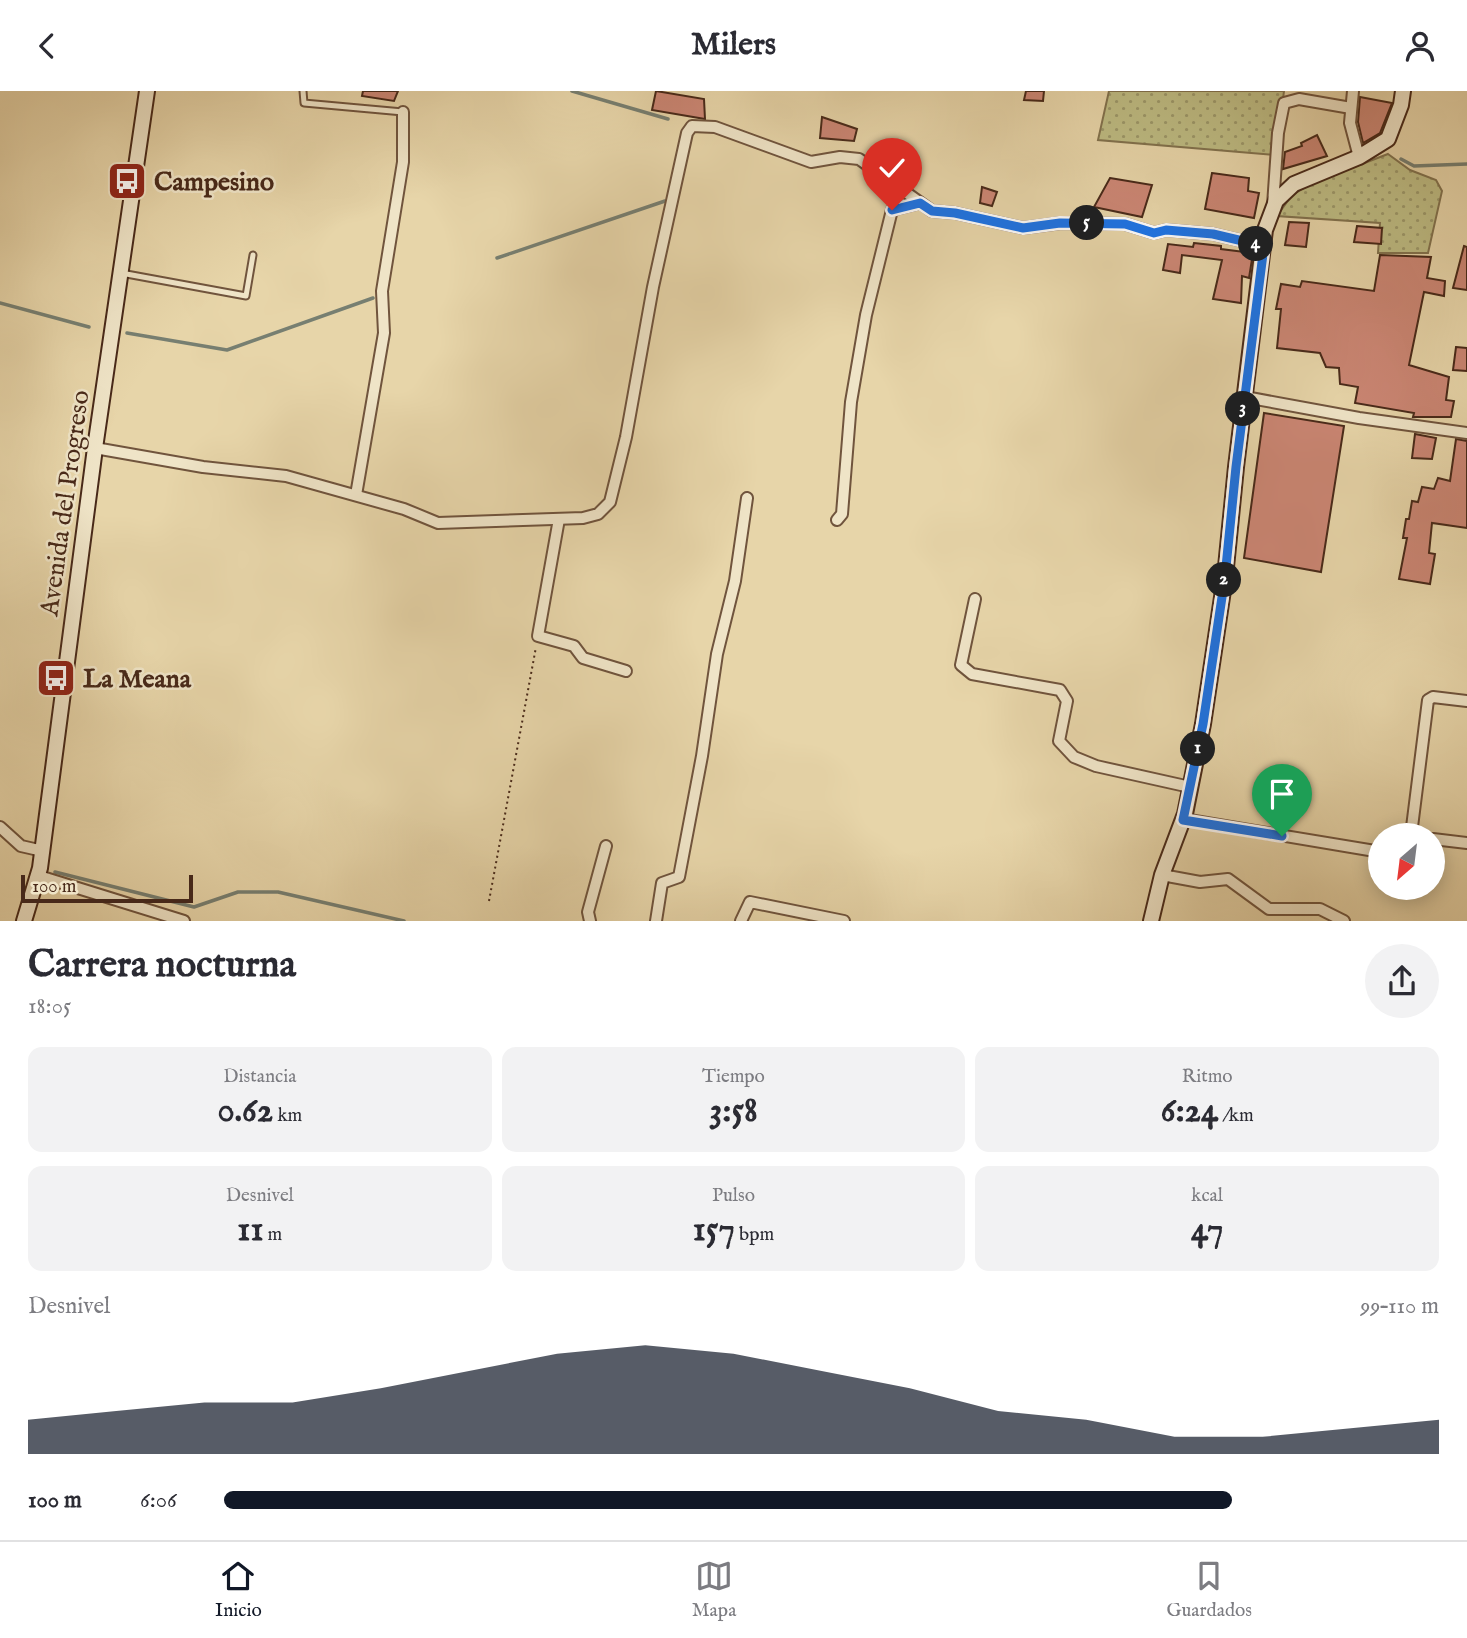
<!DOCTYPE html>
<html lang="es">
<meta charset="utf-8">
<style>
body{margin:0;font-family:"IM FELL English",serif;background:#f2f2f3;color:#2b2b33;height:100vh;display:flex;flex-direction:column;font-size:26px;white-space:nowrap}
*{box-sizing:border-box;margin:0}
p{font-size:23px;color:#7c7c81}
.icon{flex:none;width:38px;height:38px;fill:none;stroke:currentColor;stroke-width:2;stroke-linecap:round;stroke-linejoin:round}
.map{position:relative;height:830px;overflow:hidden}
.sheet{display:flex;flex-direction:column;background:#fff;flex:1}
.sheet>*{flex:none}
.needle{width:46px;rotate:208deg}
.buttons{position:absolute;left:1368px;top:732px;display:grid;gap:14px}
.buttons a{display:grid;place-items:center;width:77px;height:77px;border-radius:50%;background:#fff;box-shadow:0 4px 18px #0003;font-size:35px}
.scale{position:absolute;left:21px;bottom:18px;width:172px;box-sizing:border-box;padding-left:7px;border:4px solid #482919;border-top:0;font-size:19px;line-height:24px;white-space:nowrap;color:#482919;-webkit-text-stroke:5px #efe4c7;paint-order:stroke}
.pin{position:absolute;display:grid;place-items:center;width:60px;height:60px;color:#fff;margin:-72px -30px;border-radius:50% 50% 50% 0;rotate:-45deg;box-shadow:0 0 7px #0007}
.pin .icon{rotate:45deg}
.km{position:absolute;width:35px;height:35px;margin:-18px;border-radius:50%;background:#222;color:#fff;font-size:19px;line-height:35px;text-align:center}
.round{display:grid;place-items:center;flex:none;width:74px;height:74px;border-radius:37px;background:#f2f2f3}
.overview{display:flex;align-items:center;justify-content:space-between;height:119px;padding:0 28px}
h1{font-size:38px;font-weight:700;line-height:52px}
.figures{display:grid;grid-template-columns:repeat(3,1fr);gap:10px;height:119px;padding:7px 28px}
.figures div{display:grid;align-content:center;border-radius:14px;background:#f2f2f3;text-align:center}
.figures b{font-size:35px;font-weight:700}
.figures small{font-size:19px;font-weight:400}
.figures p{font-size:19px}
.chart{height:196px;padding:14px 28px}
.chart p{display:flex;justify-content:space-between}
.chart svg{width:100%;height:126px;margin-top:7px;fill:#111827;opacity:.7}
ul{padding:0 28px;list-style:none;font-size:23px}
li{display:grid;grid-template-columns:112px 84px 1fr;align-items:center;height:52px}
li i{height:18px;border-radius:9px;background:#111827}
header{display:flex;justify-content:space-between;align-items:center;height:91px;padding:0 28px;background:#fff;font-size:32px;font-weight:700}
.menu{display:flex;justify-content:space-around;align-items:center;height:98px;border-top:2px solid #e1e1e2;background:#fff;font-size:19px;color:#7c7c81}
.menu a{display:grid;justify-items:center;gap:4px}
.menu .on{color:#111827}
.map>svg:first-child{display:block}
</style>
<header><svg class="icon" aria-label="back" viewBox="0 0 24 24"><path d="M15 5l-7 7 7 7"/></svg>Milers<svg class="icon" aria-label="person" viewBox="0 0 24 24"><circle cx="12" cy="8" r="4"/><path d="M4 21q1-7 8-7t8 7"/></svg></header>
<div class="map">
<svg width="1467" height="830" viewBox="0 0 1467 830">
<defs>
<pattern id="grass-dots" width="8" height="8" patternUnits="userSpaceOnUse" patternTransform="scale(1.75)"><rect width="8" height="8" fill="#bdbb83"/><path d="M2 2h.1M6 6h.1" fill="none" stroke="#9c986a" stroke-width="1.8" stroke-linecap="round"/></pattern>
</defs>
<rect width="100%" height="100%" fill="#e7d5a9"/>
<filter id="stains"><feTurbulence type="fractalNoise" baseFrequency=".00286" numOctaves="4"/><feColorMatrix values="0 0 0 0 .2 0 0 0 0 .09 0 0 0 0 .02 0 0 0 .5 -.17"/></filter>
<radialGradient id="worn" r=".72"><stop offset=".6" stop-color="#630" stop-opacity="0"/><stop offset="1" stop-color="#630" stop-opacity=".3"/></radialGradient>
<g fill="url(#grass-dots)" stroke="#82724e" stroke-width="2">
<path d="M1109 0H1284L1276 64 1098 49Z"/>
<path d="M1388 63 1410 79 1436 89 1442 100 1428 162H1378L1380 132 1277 125 1292 104 1315 91Z"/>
</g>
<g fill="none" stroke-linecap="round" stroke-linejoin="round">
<g stroke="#777f71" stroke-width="3.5">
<path d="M572 0 668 28"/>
<path d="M1401 68 1414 75 1467 73"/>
<path d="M497 167 665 110 669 112"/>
<path d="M0 212 89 236"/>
<path d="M127 242 227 259 373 207"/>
<path d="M55 781 194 816 238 801H278L404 830"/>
</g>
</g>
<g fill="#cb8674" stroke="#482919" stroke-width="2">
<path d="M363 0H398L394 10 362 5Z"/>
<path d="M656 0 704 8 705 28 652 19Z"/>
<path d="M1026 0H1044L1043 10 1024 9Z"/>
<path d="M1360 6 1392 12 1380 42 1363 52 1358 31Z"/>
<path d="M822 26 857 38 854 50 820 47Z"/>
<path d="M1317 44 1327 65 1283 78 1285 61 1302 55 1301 52Z"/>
<path d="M1212 82 1249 87 1248 100 1259 102 1254 127 1205 118Z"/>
<path d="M1110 87 1152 94 1142 126 1094 116Z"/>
<path d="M982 96 997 101 992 115 980 112Z"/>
<path d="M1289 131 1309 132 1306 156 1285 154Z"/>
<path d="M1357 135 1382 137 1381 153 1354 151Z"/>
<path d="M1194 152 1221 155V158L1253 162 1249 187 1242 185 1241 212 1213 208 1222 169 1182 164 1180 182 1163 179 1168 153 1193 156Z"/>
<path d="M1464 155 1467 156V199L1453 197Z"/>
<path d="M1380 164 1431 166 1427 187 1445 190 1444 205 1424 201 1409 274 1449 286 1446 309 1454 310 1451 326H1413L1414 322 1355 312 1358 296 1340 293 1339 277 1326 276 1320 262 1277 257 1281 218H1276L1281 193 1300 196 1302 190 1374 200Z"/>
<path d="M1456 256 1467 257V280L1453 279Z"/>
<path d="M1264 322 1344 335 1321 481 1244 467Z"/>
<path d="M1415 343 1436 347 1432 368 1412 367Z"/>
<path d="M1456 348 1467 350V437L1432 432 1429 462 1435 463 1430 493 1399 488 1407 447H1403L1406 428H1409L1412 410 1418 411 1422 396 1434 398 1438 387 1450 390Z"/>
</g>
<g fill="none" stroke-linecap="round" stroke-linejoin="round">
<g stroke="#70543d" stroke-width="9">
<g id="lane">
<path d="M303 0 304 12 403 21"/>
<path d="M121 182 246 205 253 164"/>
</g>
</g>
<g stroke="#70543d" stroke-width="14">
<g id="street">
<path d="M1353 0 1350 32 1359 66"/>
<path d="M1273 114 1278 42 1284 12 1299 8 1351 17"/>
<path d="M1245 306 1359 327 1467 342"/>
<path d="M95 357 203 376 286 385 404 418 438 432 583 427 598 423 610 411 626 346 653 196 687 42 692 35 715 36 811 71 840 66 859 68 932 120 955 122 1023 137 1061 132 1125 133 1154 142 1166 139 1213 143 1264 155"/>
<path d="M356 404 384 242 382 200 403 71V21"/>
<path d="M559 428 538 545 574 555 583 567 626 580"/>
<path d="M837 429 842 423 851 311 866 224 892 119 920 112"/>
<path d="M975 508 961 574 972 583 1060 599 1067 610 1059 650 1074 666 1096 675 1190 696"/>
<path d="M1183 728 1381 761"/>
<path d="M0 736 21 755 43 760"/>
<path d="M1411 744 1428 609 1433 606 1467 610"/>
<path d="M1433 748 1467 752"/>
<path d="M1162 784 1200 791 1228 788 1269 818H1320L1344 830"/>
<path d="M39 785 184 830"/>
<path d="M590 830 588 821 606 755"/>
<path d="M656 830 662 792 679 786 702 665 717 563 735 490 747 407"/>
<path d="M741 830 750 811 844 830"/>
</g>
</g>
<g stroke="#482919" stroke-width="18">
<g id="secondary">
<path d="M24 830 40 777 95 357 147 0"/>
<path d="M1151 830 1162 784 1185 723 1203 633 1225 486 1236 376 1265 139 1276 110 1294 93 1359 66 1388 48 1401 14 1403 0"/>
</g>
</g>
<path stroke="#482919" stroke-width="2" stroke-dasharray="2 3.5" stroke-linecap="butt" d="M489 810 536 556"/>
<use href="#lane" stroke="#efe4c7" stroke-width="5"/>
<use href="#street" stroke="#efe4c7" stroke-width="10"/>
<use href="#secondary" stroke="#efe4c7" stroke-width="14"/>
</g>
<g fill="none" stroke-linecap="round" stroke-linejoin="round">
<g stroke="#fff" stroke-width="14">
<path id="route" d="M892 119 920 112 932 120 955 122 1023 137 1060 132 1125 133 1154 142 1166 139 1213 143 1264 155 1236 376 1225 486 1203 633 1183 729 1282 745"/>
</g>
<use href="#route" stroke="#1a73e8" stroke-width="9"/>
</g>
<defs>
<g id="bus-square" transform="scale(2.0125)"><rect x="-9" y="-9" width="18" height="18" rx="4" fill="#8f2418" stroke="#efe4c7"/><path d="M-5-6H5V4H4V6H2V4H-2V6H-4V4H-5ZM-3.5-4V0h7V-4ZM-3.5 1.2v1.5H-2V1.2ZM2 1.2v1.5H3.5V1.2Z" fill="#fff"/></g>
</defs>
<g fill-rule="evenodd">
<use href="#bus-square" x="127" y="90"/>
<use href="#bus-square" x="56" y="587"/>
</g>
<g text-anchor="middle" stroke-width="5" stroke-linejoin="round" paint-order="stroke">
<g font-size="26" font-weight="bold" fill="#482919" stroke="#efe4c7" text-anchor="start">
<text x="154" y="99">Campesino</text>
<text x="83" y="596">La Meana</text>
</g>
<g font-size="26" fill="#482919" stroke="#efe4c7">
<text transform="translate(64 412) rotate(-82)" y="9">Avenida del Progreso</text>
</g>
</g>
<rect width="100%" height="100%" filter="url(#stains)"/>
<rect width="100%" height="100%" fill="url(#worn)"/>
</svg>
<div class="buttons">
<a><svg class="needle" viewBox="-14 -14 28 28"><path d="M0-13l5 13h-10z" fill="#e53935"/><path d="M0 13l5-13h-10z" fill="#7c7c81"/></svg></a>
</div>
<div class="scale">100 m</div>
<div class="pin" style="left:1282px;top:745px;background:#1e9e55"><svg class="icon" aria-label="arrive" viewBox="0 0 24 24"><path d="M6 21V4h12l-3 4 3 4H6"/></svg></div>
<div class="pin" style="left:892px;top:119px;background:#d93025"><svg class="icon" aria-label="check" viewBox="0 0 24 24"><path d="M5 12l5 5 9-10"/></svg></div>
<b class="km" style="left:1198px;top:658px">1</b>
<b class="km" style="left:1224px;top:489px">2</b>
<b class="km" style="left:1243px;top:318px">3</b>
<b class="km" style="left:1256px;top:153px">4</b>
<b class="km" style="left:1087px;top:132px">5</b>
</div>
<section class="sheet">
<div class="overview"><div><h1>Carrera nocturna</h1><p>18:05</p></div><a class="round"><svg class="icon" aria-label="share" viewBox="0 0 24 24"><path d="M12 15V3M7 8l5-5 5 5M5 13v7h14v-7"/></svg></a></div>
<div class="figures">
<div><p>Distancia</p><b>0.62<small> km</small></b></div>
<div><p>Tiempo</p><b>3:58</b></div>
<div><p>Ritmo</p><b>6:24<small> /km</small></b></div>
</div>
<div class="figures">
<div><p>Desnivel</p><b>11<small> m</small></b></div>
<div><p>Pulso</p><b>157<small> bpm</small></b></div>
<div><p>kcal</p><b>47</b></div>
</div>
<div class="chart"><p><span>Desnivel</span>99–110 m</p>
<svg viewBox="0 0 160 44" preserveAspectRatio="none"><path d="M0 44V32L10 29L20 26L30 26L40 21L50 15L60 9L70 6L80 9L90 15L100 21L110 29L120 32L130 38L140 38L150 35L160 32V44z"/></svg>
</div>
<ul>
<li><b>100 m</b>6:06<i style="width:83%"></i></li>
</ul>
</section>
<nav class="menu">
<a class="on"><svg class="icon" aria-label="home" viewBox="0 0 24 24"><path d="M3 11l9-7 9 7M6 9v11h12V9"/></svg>Inicio</a>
<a><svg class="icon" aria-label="map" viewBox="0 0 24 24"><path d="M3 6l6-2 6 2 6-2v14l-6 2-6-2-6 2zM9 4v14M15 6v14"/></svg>Mapa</a>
<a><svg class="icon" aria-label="saved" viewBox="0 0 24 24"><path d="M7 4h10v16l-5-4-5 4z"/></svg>Guardados</a>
</nav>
